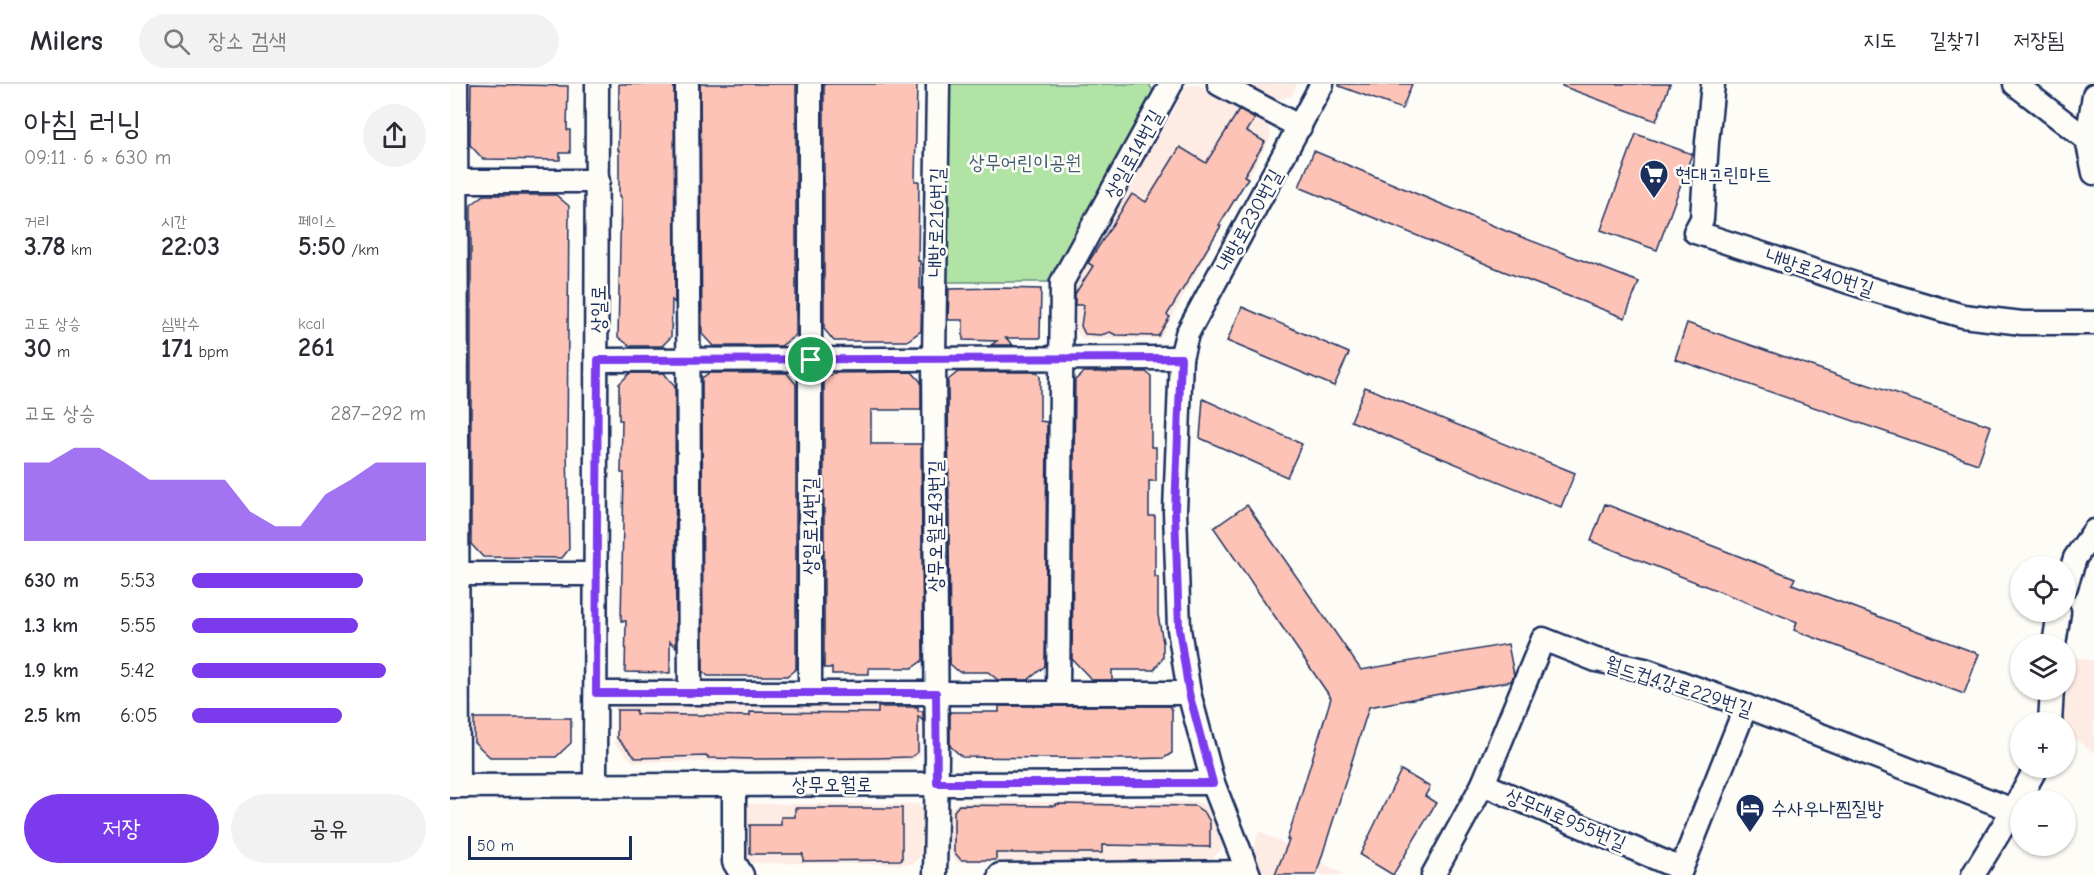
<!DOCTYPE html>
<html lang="ko">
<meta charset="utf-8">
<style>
body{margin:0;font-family:"Comic Neue","Poor Story",sans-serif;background:#f2f2f3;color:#2b2b33;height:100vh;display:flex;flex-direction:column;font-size:22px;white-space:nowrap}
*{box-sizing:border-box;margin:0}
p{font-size:20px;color:#7c7c81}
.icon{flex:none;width:33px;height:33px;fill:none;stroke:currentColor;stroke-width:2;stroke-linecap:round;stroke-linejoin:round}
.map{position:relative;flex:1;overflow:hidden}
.panel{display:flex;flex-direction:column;background:#fff;width:450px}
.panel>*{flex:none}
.buttons{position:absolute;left:1560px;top:472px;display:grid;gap:12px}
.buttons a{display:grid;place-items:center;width:66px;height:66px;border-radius:50%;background:#fff;box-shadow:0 2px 4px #0004;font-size:30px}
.scale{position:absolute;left:18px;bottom:15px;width:164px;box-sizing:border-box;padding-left:6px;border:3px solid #1b2f5e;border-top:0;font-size:16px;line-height:21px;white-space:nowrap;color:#1b2f5e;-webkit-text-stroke:4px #fdfcf7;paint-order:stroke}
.pin{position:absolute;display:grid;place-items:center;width:51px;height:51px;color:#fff;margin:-26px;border:3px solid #fff;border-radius:50%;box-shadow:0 2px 6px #0007}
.round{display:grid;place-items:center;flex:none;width:63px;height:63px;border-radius:32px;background:#f2f2f3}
.overview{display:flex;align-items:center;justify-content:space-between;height:102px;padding:0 24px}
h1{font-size:33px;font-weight:600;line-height:45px}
.stats{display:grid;grid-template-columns:repeat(3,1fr);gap:9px;height:102px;padding:6px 24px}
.stats div{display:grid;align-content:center}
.stats b{font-size:26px;font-weight:600}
.stats small{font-size:16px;font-weight:400}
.stats p{font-size:16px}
.chart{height:168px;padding:12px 24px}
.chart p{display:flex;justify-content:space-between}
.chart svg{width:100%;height:108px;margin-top:6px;fill:#7c3aed;opacity:.7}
.button{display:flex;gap:12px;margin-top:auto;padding:12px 24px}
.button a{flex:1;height:69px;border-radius:36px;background:#7c3aed;color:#fff;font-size:24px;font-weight:600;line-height:69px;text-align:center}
.button a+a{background:#f2f2f3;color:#2b2b33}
ul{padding:0 24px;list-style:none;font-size:20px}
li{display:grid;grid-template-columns:96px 72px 1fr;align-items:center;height:45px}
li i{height:15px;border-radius:8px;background:#7c3aed}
header{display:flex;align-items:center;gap:36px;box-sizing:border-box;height:84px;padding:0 30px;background:#fff;border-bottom:2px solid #e1e1e2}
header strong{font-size:28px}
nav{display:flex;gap:33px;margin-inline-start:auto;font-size:21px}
.search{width:420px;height:54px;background:#f2f2f3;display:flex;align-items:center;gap:15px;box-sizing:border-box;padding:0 21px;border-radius:33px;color:#7c7c81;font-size:22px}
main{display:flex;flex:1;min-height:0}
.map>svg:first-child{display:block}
</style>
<header>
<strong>Milers</strong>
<div class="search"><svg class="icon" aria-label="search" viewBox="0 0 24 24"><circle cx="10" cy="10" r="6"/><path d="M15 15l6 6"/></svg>장소 검색</div>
<nav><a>지도</a><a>길찾기</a><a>저장됨</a></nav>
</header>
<main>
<section class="panel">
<div class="overview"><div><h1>아침 러닝</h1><p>09:11 · 6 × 630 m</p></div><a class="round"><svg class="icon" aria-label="share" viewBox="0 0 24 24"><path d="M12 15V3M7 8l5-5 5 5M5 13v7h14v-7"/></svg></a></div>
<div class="stats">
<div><p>거리</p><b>3.78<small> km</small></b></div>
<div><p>시간</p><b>22:03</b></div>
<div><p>페이스</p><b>5:50<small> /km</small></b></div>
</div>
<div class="stats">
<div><p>고도 상승</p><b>30<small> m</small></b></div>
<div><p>심박수</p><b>171<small> bpm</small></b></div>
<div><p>kcal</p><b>261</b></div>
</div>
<div class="chart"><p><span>고도 상승</span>287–292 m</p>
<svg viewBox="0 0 160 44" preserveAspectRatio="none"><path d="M0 44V12L10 12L20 6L30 6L40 12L50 19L60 19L70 19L80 19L90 32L100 38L110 38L120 25L130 19L140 12L150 12L160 12V44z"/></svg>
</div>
<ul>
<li><b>630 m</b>5:53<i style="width:73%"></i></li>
<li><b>1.3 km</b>5:55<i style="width:71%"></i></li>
<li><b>1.9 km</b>5:42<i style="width:83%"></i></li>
<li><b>2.5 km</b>6:05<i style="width:64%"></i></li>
</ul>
<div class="button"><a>저장</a><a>공유</a></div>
</section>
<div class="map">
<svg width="1644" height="791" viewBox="0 0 1644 791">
<rect width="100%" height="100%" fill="#fdfcf7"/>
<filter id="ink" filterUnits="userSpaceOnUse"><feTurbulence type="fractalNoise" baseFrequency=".0167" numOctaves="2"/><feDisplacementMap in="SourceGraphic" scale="12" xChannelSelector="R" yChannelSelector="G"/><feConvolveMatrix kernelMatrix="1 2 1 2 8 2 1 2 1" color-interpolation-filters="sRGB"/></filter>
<g filter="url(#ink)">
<g fill="#fdebe4">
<path d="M746 0 818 40 821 52 710 255H633L621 241 622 202 737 2Z"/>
<path d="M794 0H847L841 12 825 16Z"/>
<path d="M1623 573 1644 577V669L1616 648V639H1612Z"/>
<path d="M166 618 465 619 471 625 470 671 462 677 183 678 165 660Z"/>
<path d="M508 718H748L761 725 770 744 774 762 760 777 507 778 500 768V725Z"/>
<path d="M295 720H469L476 728V767L463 780 296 779Z"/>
<path d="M809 747 895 791H811L802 774Z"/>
</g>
<path fill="#b1e3a4" stroke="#668981" stroke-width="1.5" d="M499 0H699L703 7 598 198H496Z"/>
<g fill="#fdc3b7" stroke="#1b2f5e" stroke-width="1.5">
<path d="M21 0 118 2 117 46H120V69H110V76L33 75 20 61Z"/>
<path d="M169 0H224L225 219 222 216 221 253 212 262H180L168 253 171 113H169V66H168Z"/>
<path d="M250 0H346V251L331 262H263L252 250Z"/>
<path d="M374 0H467L465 97H469L468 177H470V205H472L471 247 457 257H384L374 245Z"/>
<path d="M889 0H962L952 25 889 2Z"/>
<path d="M1112 0H1220L1206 37 1112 2Z"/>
<path d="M789 26 805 35 797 47 815 58 794 92 798 94 769 141 771 142 717 231 720 233 708 252 666 251 660 248 651 251 635 250 631 242 634 221H625V210L643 182 638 179 682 110 696 118 730 63 756 79Z"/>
<path d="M1186 50 1242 70 1207 166 1151 146Z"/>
<path d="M864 67 1056 147 1189 198 1175 234 1053 187 849 103Z"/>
<path d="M34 111H106L119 122 117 364 119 465 112 474 33 473 21 460V121Z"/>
<path d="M550 204 591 205 590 254H556L563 261H541L547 257 513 256V236H498L499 205Z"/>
<path d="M792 223 899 269 884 302 777 257Z"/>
<path d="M1237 239 1413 300V299L1541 342 1528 380 1225 275Z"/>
<path d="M462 288 471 298V326H421V360H471L473 576 462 584H419V590H382V584H374V296L384 289Z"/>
<path d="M508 288H587L590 292V337L597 338 595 582 578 596H548L538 588H509L500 580 498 296Z"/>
<path d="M634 288H696L701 292V363H706V397H699V432H705V493H708V531L713 558V574L704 586H662V596H642L622 575 625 296Z"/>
<path d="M180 289H214L225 303 226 563 220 557V589L175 588 176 537H171L174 389H171L172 336H169V300Z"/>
<path d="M259 289H337L346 300V585L337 592H258L253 588 252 294Z"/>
<path d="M915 303 1125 389 1111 423 901 337Z"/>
<path d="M753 315 852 360 837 393 750 354Z"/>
<path d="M1155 420 1345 494 1342 500 1529 570 1514 610 1344 546 1347 538 1141 457Z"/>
<path d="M797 421 911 586 1058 560 1064 591 1061 597 919 623 866 791H825L839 756H837L881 614 764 444Z"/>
<path d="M549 622H719L722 626V669L714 674 677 675 512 673 500 662V628H549Z"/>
<path d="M428 623H468V627H473V637L468 632V668L461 673 426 674 308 675 258 674V672L186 674 167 654V626H186V630L300 632V628L428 629Z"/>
<path d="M24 634H121V659L106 673H40L24 658Z"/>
<path d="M951 686 980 703 975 712 986 719 943 791 910 771Z"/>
<path d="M606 720 745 722 755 729 760 738V763L652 761V769H546V776H511L504 768V727L509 721 606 722Z"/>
<path d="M345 724H452V776L353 777V770H300V741H331V733H345Z"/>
</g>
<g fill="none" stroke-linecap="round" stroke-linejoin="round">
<g stroke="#1b2f5e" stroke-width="27">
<g id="minor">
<path d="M6 0 8 702"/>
<path d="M237 0 240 609"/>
<path d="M360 0V609"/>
<path d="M769 0 850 43"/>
<path d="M1263 0 1257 58 1252 135 1245 148 1414 203 1513 232 1572 239H1644"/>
<path d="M1565 0 1644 61"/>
<path d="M1644 11 1637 55 1644 89"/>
<path d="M0 97H148"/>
<path d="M148 276 731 274"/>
<path d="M0 490H146"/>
<path d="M1616 502 1625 474 1644 447"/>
<path d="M1604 561 1609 528"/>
<path d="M608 608 612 198 721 0"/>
<path d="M146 609H739"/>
<path d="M1600 639 1602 606"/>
<path d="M284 700V778L292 791"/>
<path d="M1033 700 1231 785"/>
<path d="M145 701 147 0"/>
<path d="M0 702 763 699"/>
<path d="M485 791 487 674 484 275 488 0"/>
<path d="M550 791 797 788"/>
<path d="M799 791 763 699 739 609 729 545 725 427 731 274 737 250 872 0"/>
<path d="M983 791 1033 700 1093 555 1146 576 1195 586 1296 622 1563 726 1586 684"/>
<path d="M1229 791 1296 622"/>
<path d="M1523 791 1563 726"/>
</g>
</g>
<use href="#minor" stroke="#fdfcf7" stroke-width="22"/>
</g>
</g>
<g fill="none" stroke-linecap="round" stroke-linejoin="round" filter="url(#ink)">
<g stroke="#fff" stroke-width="12">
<path id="route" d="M731 274 725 427 729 545 739 609 763 699H487L486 609H146L148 276Z"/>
</g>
<use href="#route" stroke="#7c3aed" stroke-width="8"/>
</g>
<defs>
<g id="supermarket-pin" transform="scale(1.5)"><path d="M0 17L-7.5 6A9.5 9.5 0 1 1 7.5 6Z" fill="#1b2f5e" stroke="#fdfcf7"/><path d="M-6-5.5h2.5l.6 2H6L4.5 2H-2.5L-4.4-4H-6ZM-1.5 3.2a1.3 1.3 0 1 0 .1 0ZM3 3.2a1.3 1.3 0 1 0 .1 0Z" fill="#fff"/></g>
<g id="hotel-pin" transform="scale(1.5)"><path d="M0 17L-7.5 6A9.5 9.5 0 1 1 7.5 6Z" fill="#1b2f5e" stroke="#fdfcf7"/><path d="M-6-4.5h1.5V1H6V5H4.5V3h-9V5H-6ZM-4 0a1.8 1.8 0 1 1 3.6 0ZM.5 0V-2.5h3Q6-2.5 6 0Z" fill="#fff"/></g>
</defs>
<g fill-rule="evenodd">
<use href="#supermarket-pin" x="1204" y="90"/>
<use href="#hotel-pin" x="1300" y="724"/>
</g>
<g text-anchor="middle" stroke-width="5" stroke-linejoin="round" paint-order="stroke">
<g font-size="20" fill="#1b2f5e" stroke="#fdfcf7">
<text transform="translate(683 70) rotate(-61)" y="7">상일로14번길</text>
<text transform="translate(799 136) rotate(-61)" y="7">내방로230번길</text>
<text transform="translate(486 138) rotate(-89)" y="7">내방로216번길</text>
<text transform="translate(1370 188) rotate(18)" y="7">내방로240번길</text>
<text transform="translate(148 225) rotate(-90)" y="7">상일로</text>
<text transform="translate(360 442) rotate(-90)" y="7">상일로14번길</text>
<text transform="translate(485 442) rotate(-90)" y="7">상무오월로43번길</text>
<text transform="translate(1229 602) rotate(18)" y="7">월드컵4강로229번길</text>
<text x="382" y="707">상무오월로</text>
<text transform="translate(1116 735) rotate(23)" y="7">상무대로955번길</text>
</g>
<g font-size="20" fill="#405c70" stroke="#fdfcf7">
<text x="575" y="85">상무어린이공원</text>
</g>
<g font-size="20" fill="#1b2f5e" stroke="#fdfcf7" text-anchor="start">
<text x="1225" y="97">현대그린마트</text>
<text x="1321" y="731">수사우나찜질방</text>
</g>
</g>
</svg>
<div class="buttons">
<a><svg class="icon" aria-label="locate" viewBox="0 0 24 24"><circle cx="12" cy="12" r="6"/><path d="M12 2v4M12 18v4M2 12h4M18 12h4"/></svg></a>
<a><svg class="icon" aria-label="layers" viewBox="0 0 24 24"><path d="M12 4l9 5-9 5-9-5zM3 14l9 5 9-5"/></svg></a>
<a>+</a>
<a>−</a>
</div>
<div class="scale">50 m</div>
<div class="pin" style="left:361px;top:276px;background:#1e9e55"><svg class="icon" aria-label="arrive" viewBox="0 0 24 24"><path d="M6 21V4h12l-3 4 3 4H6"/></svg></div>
</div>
</main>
